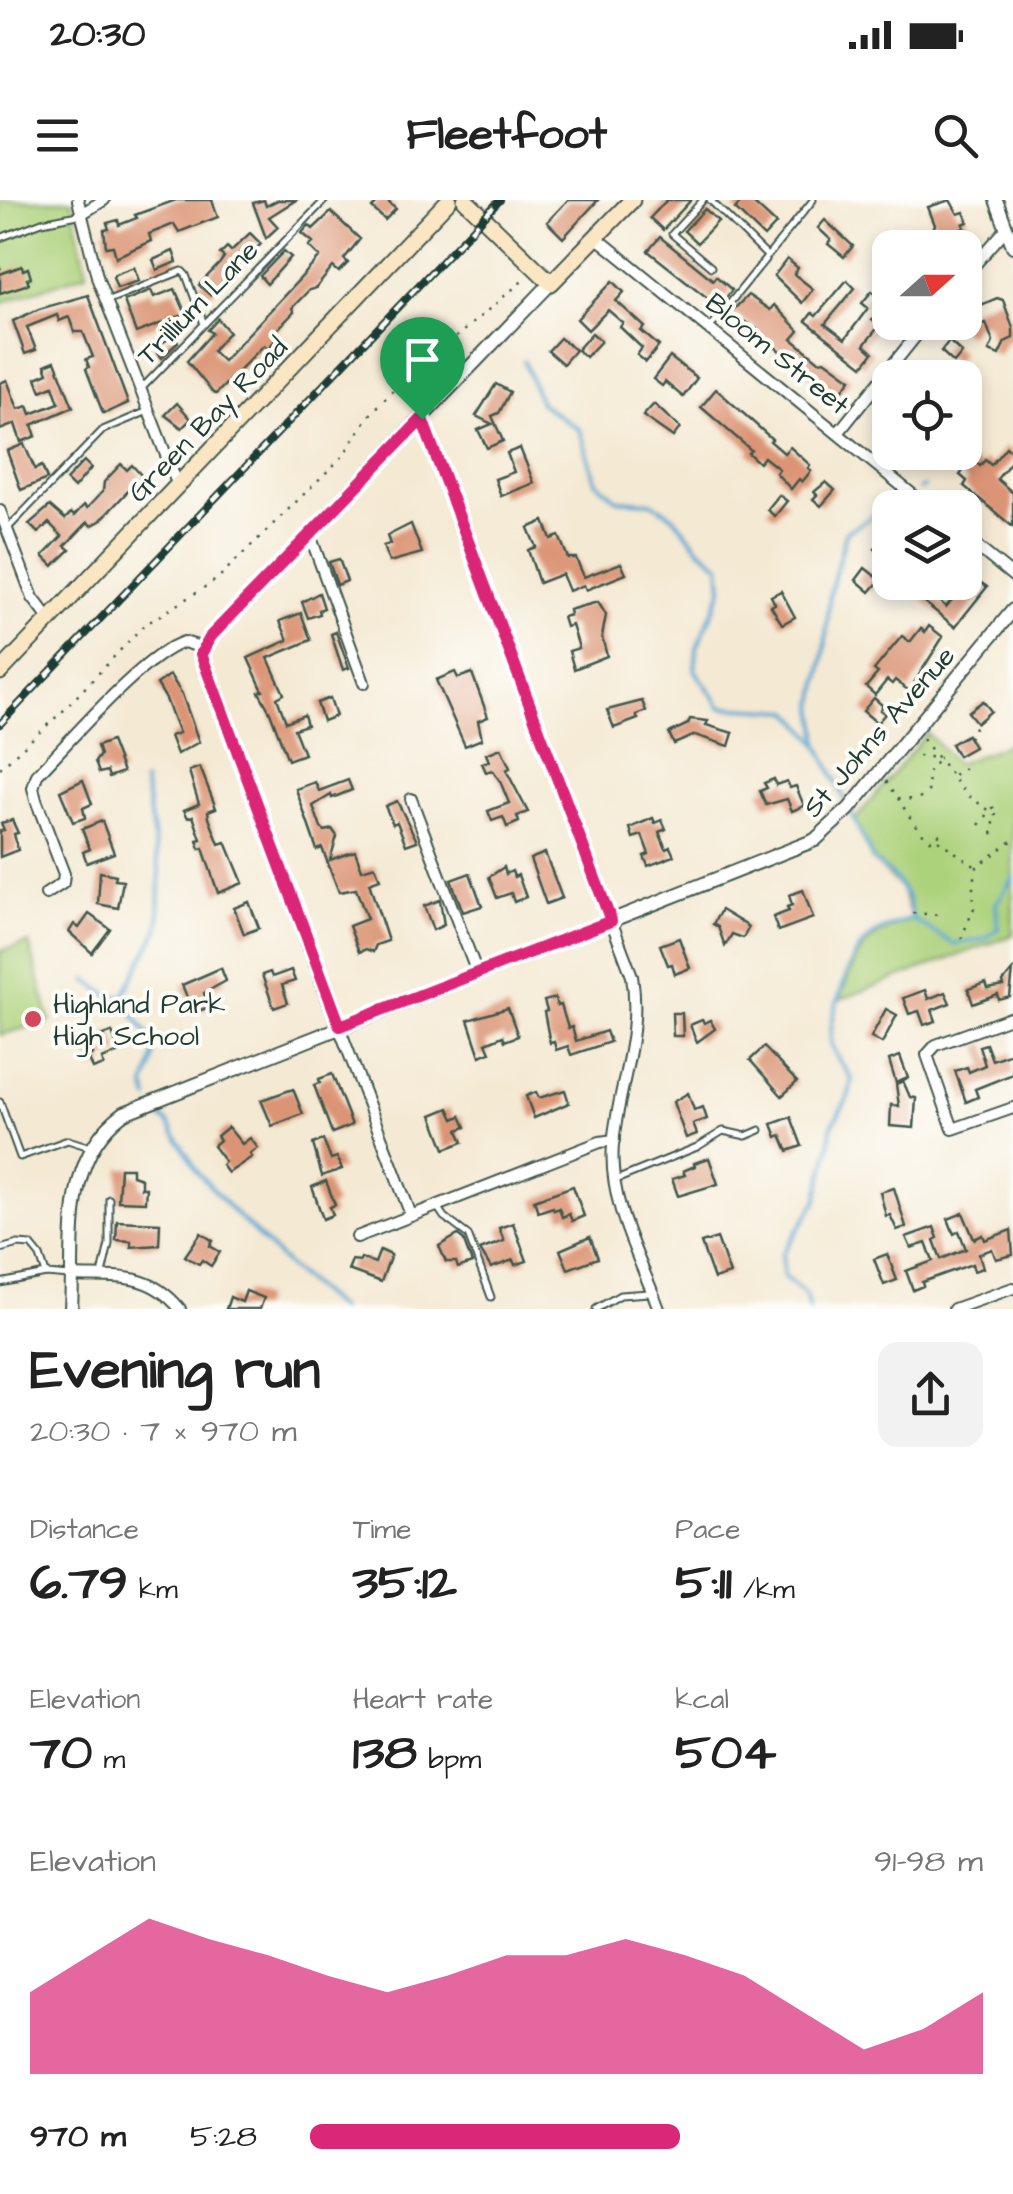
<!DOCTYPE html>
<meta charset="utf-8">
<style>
body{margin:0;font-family:"Architects Daughter",sans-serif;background:#f2f2f2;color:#222;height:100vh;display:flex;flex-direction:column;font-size:38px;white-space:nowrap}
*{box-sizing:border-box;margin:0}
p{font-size:32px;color:#767676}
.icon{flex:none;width:55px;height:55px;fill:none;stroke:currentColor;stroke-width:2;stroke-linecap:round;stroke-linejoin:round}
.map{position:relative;height:1109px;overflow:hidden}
.details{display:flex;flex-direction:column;background:#fff;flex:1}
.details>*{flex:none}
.needle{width:65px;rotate:69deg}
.tools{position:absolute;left:872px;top:30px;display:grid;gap:20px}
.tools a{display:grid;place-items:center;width:110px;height:110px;border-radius:20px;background:#fff;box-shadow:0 5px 15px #0003;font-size:50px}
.pin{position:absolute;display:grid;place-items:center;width:85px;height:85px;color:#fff;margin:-102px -42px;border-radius:50% 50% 50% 0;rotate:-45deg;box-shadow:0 0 10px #0007}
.pin .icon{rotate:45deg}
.round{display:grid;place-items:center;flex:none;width:105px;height:105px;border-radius:20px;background:#f2f2f2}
.headline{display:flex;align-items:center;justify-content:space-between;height:170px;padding:0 30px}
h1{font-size:55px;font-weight:800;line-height:75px}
.figures{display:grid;grid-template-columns:repeat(3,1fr);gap:15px;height:170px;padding:10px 30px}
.figures div{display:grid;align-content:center}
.figures b{font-size:50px;font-weight:800}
.figures small{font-size:28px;font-weight:400}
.figures p{font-size:28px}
.chart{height:280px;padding:20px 30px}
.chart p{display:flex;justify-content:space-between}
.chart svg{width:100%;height:180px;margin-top:10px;fill:#db2777;opacity:.7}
ul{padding:0 30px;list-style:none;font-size:32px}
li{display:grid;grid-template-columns:160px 120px 1fr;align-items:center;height:75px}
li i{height:25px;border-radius:12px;background:#db2777}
.status{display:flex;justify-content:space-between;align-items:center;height:70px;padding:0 50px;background:#fff;direction:ltr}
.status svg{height:28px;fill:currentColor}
header{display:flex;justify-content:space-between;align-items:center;height:130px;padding:0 30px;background:#fff;font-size:45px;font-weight:800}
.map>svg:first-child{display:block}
</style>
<div class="status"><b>20:30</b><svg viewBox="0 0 49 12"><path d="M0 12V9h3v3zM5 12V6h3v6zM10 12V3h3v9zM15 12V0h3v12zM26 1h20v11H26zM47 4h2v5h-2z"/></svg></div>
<header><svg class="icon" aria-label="menu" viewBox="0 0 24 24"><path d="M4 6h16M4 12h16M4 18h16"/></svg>Fleetfoot<svg class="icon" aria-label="search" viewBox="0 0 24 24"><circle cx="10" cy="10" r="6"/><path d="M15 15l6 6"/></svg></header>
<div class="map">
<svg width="1013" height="1109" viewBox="0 0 1013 1109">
<rect width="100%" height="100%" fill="#fdfcf7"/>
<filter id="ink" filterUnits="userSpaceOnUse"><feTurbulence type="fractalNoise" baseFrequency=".01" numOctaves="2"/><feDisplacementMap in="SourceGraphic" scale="20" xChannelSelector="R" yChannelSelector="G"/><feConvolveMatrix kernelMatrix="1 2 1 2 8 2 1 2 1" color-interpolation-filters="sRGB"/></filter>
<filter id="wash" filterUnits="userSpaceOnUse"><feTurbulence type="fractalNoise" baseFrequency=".0048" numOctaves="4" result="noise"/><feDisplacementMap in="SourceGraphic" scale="40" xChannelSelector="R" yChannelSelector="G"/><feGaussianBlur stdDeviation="2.25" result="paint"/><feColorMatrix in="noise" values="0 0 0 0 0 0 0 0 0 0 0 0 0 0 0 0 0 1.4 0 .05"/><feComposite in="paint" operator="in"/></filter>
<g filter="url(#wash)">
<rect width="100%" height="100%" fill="#f4e9d3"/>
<g fill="#add27b" stroke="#668858" stroke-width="2.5">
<path d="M0 0H72L87 73 0 103Z"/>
<path d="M927 533 956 564 1013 542V735L839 800C860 750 858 739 912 719L901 688 873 660 855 620Z"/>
<path d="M29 743 50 821 0 835V751Z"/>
</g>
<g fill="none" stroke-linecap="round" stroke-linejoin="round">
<g stroke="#58a5d1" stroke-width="4">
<path d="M524 161 540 203 580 230 596 282 618 300 651 302 673 316 699 348 720 365 722 389 697 448 695 470 721 507 791 511 819 545 873 660 892 675 909 699 912 719C895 725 875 730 863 744 849 760 829 819 831 840 833 857 845 866 852 880L848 898 831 927 830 945 817 1001 782 1054 784 1077 806 1095 809 1109"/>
<path d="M919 289 924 287"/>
<path d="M819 545 815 504 825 449 830 393 846 332 880 312 890 300"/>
<path d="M144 581 160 675 159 728 124 795C139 838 168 830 145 886L149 899"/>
<path d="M912 719 954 744 985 739 998 729 996 704 1013 678"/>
<path d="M87 780 110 796 124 795"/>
<path d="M152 908 169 924 199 974 230 1008 292 1070 339 1109"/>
</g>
</g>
<g id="blocks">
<g fill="#db9475">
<path d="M176 0H212L218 17 179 32 174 24 149 34 151 41 116 57 113 46 106 47 104 30 109 29 107 23 118 20 119 25 137 18 135 15Z"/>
<path d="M264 0 266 6 278 0H296L269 17 278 27 266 38 253 3Z"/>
<path d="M380 0H386L396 9 385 20 372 8Z"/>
<path d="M568 0H598L563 38 547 22Z"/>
<path d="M667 0H691L663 30 650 18Z"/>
<path d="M743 0H750L776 24 764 37 735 9Z"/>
<path d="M950 0 958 14 964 12 968 22 963 24 965 28 952 32 940 48H922L935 25 928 7Z"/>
<path d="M705 9 718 21 697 43 684 31Z"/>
<path d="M331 12 360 39 344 59 348 63 339 72 333 67 316 88 309 90 292 108 294 112 275 132 279 136 268 148 264 145 216 194 213 193 187 161 212 133 208 130 218 119 229 132 212 151 223 161 320 57 309 46 313 42 302 33 309 25 313 29Z"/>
<path d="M825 20 853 46 844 57 828 44 831 40 818 28Z"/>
<path d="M250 33 261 44 210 95 199 85 220 63 224 57 220 54 227 47 231 51Z"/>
<path d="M660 37 713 80 716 76 732 90 719 107 648 51Z"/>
<path d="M173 51 177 62 157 70 153 60Z"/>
<path d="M284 51 291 57 267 84 260 76Z"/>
<path d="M787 59 798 68 794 74 813 89 802 103 774 76Z"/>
<path d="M22 66 23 70 28 68 31 78 27 79 29 84 0 93V74Z"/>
<path d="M134 67 139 81 117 88 113 77 115 74Z"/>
<path d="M847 80 855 88 825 124 845 139 868 108 862 103 872 91 886 103 872 120 879 126 864 145 873 153 863 166 806 121 812 113 816 116Z"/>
<path d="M613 81 624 92 616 101 645 127 641 131 659 146 646 162 637 155 642 148 620 127 623 123 608 110 588 130 577 119Z"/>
<path d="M175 89 186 114 136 133 124 101 151 90 154 97Z"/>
<path d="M88 95 128 203 108 212 103 213 86 169 89 167 86 159 93 157 83 132H74L69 117 59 121 57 115 27 127 36 150 25 154 13 121 39 109Z"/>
<path d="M748 95 770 110 774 105 799 131 792 139 819 161 825 160 851 179 837 197 755 131 757 129 730 113Z"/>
<path d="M997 98 1003 100 1013 128V138L1005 142 999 155 989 151 993 142 986 123 976 125 968 135 958 127 974 108Z"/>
<path d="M592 133 601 141 586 157 577 150Z"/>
<path d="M173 136 178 142 162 158 154 148Z"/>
<path d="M560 138 575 150 563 164 548 151Z"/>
<path d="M949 141 962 153 954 163 941 151Z"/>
<path d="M670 157 697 178 683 197 665 182 662 186 653 179Z"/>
<path d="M55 161 73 207 32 225 36 236 21 242 15 224 0 230V183L7 180 18 209 28 206 31 214 59 203 53 186 41 191 36 178 48 173 45 165Z"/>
<path d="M496 184 510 192 499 213 492 216 503 241 487 248 478 230 492 224 476 216Z"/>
<path d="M716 189 772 239 770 241 784 253 790 247 810 265 808 268 811 271 802 282 799 279 791 289 776 273 779 269 764 257 759 263 748 253 751 250 701 207Z"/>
<path d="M177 203 191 219 182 228 165 215Z"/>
<path d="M654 204 680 228 673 237 643 216Z"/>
<path d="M890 212V231L885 237 875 230Z"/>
<path d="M24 244 35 269 42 266 47 279 21 290 7 251Z"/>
<path d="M1006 247 1013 253V259L997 279 1013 293V327L964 286 967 281 960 275 963 271 942 252H965L980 266 985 260 991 265Z"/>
<path d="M520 248 534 283 501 296 495 279 514 272 507 253Z"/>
<path d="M84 261 91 268 74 288 66 280Z"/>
<path d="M121 264 127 270 132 265 141 275 140 278 100 321 91 326 88 322 65 346 70 350 53 366 43 356 62 336 49 323 38 333 29 324 50 306 65 319 71 313 74 316 84 305 87 308 103 291 104 282Z"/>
<path d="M826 282 835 290 821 306 813 299 817 295 814 292Z"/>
<path d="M779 295 787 301 775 316 767 310Z"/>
<path d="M544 321 551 339 559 336 568 358H576L584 377 621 363 626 374 586 390 584 385 569 391 562 374 539 383 528 350 536 347 528 328Z"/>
<path d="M411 324 422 353 389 362 383 346 390 344 387 336Z"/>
<path d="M890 332V362L875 349Z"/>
<path d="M339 359 347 381 337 385 329 362Z"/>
<path d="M865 368 880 380 870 392 856 380Z"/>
<path d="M965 371 987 387 955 427 923 401 930 393 946 407 965 384Z"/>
<path d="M781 391 795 417 782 424 771 406 775 404 771 396Z"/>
<path d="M319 393 324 408 319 410 320 414 308 418 302 402Z"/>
<path d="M598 402 606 415 602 437 607 456 574 469 569 451 579 448 572 425 566 427 563 417 570 415 569 410Z"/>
<path d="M301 413 311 440 268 458 284 494 277 498 286 522 304 515 307 525 294 529 304 554 288 560 270 512 259 492 263 491 248 458 288 440 280 421Z"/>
<path d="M929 426 943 437 909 491 895 480 892 484 887 480 875 495 866 487 878 473 874 470 902 436 910 442 921 428 925 432Z"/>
<path d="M336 432 349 468 343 470 331 434Z"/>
<path d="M455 472 458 478 472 473 488 517 478 521 482 539 465 546 436 480Z"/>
<path d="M170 475 182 494 199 542 177 554 170 536 179 533 166 499 157 484Z"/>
<path d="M330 498 336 516 323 521 317 503Z"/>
<path d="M874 498 883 506 880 510 885 514 877 523 863 511Z"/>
<path d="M642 501 646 511 636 515 638 519 614 528 607 510Z"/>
<path d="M983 501 991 511 977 523 968 512Z"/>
<path d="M690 519 708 521 706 525 733 533 729 546 695 535 674 544 669 533 688 524Z"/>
<path d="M967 535 974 547 958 556 951 544Z"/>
<path d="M111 541 123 572 109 577 107 571 99 573 95 562 100 555 97 546Z"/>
<path d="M501 548 510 568 506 570 528 612 517 616 519 622 507 627 503 617 492 621 488 611 509 603 500 581 492 570 486 572 482 563 489 561 486 554Z"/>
<path d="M200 567 216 608 208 611 209 618 219 644 226 642 243 683 218 693 203 648 200 649 197 640 201 639 193 616 188 618 184 610 199 604 189 571Z"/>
<path d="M774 579 776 585 787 581 790 588 796 586 804 606 792 611 787 599 766 605 760 591 767 588 764 583Z"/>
<path d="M83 580 92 604 83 608 85 618 73 622 60 591Z"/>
<path d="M348 580 352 590 332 598 331 595 313 606 321 628 325 631 332 629 337 636 330 660 355 651 362 670 375 666 380 679 369 683 388 741 376 745 373 752 366 749 359 752 349 726 367 719 356 689 339 692 322 648 317 650 296 589 315 582 319 591Z"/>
<path d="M397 601 417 641 406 645 397 622 393 624 385 606Z"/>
<path d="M653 618 655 623 662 620 666 629 659 632 666 649 670 647 674 656 648 666 644 656 649 654 642 635 633 638 630 628Z"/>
<path d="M12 620 18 633 14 634 18 650 0 657V631L4 630 1 623Z"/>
<path d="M102 621 114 653 87 663 83 652 90 649 82 629Z"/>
<path d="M545 653 562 698 546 704 530 659Z"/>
<path d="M504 667 506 674 512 671 514 677 518 675 526 697 514 702 511 693 497 698 489 677Z"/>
<path d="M100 672 116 675 115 680 123 681 118 708 98 704Z"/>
<path d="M470 673 482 706 463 712 451 680Z"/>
<path d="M803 690 813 718 778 731 773 717 789 711 787 707 792 705 789 695Z"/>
<path d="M440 700 444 725 433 730 424 706Z"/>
<path d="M249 702 259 728 244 734 234 708Z"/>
<path d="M721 710 749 727 743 738 732 734 725 746 718 727 713 724Z"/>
<path d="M89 714 110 729 92 753 69 732 74 724 79 728Z"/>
<path d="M679 738 690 768 675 774 672 764 668 765 660 745Z"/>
<path d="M221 768 226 781 204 793 209 807 188 815 185 806 190 804 182 785Z"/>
<path d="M291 770 295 781 282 785 288 803 274 808 262 775 270 772 272 777Z"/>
<path d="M1013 770 1010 797 999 800 998 795 973 804 968 789 986 783 988 789 1004 786 1003 782Z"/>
<path d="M925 790 928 799 945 792 950 803 932 810 936 821 924 825 919 811 909 814 903 798Z"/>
<path d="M555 798 557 806 561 805 568 828 572 827 576 841 606 831 610 842 571 855 568 846 556 850 554 842 550 843 544 812 547 811 544 801Z"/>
<path d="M508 808 518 836 505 841 503 836 486 843 490 852 480 856 468 820Z"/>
<path d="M886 809 897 815 882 843 871 837Z"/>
<path d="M672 813H682L683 836H673Z"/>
<path d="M702 820 704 823 710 820 715 829 697 842 690 825Z"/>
<path d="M112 832 119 852 102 859 104 865 93 869 88 856 93 854 89 841Z"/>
<path d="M986 844 992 860 1011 853 1013 874 975 889 978 897 966 902 955 871 967 867 969 872 985 865 979 846Z"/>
<path d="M764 847 797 882 782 896 750 860Z"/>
<path d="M900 856 908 878 896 883 889 860Z"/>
<path d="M332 874 352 925 332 933 314 885 320 883 319 879Z"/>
<path d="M903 881 910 897 916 898 914 928 890 926 891 905 899 906 896 884Z"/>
<path d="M293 889 303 914 272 926 261 900Z"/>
<path d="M565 890 569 903 534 918 526 896 536 892 539 898Z"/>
<path d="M688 893 694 910 703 907 707 919 693 924 697 934 686 938 673 902Z"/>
<path d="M449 908 454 919 461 916 466 927 458 930 463 942 445 949 432 915Z"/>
<path d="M791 917 802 946 788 951 781 935 777 937 772 924Z"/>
<path d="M228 927 242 944 250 938 258 948 250 954 252 957 228 973 222 965 225 962 213 946 220 940 217 936Z"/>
<path d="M323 940 331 959 337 957 342 969 322 976 313 944Z"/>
<path d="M709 958 718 984 678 996 672 979 685 975 683 971 695 966 694 963Z"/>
<path d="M120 968H132V975L141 978V988H146L145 1002 118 1001Z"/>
<path d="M326 981 335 1005 330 1007 333 1015 323 1019 312 987Z"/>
<path d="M573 986 584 1016 572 1021 569 1014 562 1017 559 1008 554 1010 553 1007 538 1012 534 1000Z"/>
<path d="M894 988 906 1027 897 1030 890 1015 886 1016 880 992Z"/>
<path d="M963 1013 974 1039 983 1035 985 1040 1011 1030 1013 1055 996 1059 992 1049 979 1054 983 1068 974 1071 972 1064 922 1082 923 1086 913 1090 906 1071 933 1061 926 1043 911 1048 906 1037 934 1027 938 1038 934 1040 941 1059 966 1049 959 1031 954 1034 948 1019Z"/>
<path d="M117 1021 160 1023 159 1045 131 1047V1041L116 1040Z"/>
<path d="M513 1023 527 1061 515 1065 513 1060 491 1068 480 1050 504 1041 499 1028Z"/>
<path d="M201 1033 213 1041 210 1046 220 1052 211 1066 202 1060 199 1064 195 1062 185 1056Z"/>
<path d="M458 1035 463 1039 472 1063 458 1068 456 1062H446L439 1046Z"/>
<path d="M590 1037 598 1058 568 1069 560 1050Z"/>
<path d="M717 1038 730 1074 714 1079 701 1043Z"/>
<path d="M380 1050 391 1055 381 1082 348 1070 352 1060 360 1061 361 1058 375 1063Z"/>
<path d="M887 1054 897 1080 884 1085 874 1059Z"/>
<path d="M246 1091 264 1098 260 1109H226L230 1097 242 1102Z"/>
</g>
</g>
</g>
<g filter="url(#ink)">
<use href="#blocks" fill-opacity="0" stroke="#3f574c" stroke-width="2.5"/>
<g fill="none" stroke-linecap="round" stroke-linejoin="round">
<g stroke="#3f574c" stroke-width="9">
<g id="service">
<path d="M703 0 672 34 711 67"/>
<path d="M710 0 767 56"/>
<path d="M0 38 42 22 78 15"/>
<path d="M106 101 182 71 186 75 204 124"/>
<path d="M709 129 813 0"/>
<path d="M142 188 325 0"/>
<path d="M9 327 103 230 148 211"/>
<path d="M0 902 20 957 68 940 90 947"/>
<path d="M616 980 697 947 723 931 746 936 760 930"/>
<path d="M438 1008 444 1017 468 1035 491 1097"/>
<path d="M0 1049 18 1044 31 1045 40 1056 46 1074"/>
<path d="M102 1074 109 1044V999"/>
<path d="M0 1083 46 1074 70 1076"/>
<path d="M596 1109 620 1095 649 1093"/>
</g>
</g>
<g stroke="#3f574c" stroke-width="14">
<g id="minor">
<path d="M78 0 98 80 178 286"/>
<path d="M81 14 104 0"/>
<path d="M596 37 929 308"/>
<path d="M965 76 1006 29"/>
<path d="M421 219 632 776C642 838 618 885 613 945 608 1002 640 1058 659 1109"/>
<path d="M838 233 927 122"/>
<path d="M0 311 33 398 50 420"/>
<path d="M310 335 364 483"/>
<path d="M965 337 1013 376"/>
<path d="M411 599 477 773"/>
<path d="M46 694 63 683 64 674 36 600 33 588 37 575C68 543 144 454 184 442L203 448"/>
<path d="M1013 817 936 845 927 855 953 929 1013 908"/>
<path d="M339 827 411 1015"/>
<path d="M357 1037 600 942 614 940"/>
<path d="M73 1076C117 1078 149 1071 180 1109"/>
<path d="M954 1109 1013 1088"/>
</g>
</g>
<g stroke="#3f574c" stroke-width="16">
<g id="tertiary">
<path d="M996 0 1013 46"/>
<path d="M339 827 201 454 211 436 551 83"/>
<path d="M71 1109C75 1039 61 959 124 913L815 640 849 609 1013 410"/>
</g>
</g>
<g stroke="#3f574c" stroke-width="19">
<g id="secondary">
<path d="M465 0 551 83 632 0"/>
<path d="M0 472 449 0"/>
</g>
</g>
<g stroke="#3f574c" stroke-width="2.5" stroke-dasharray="2.5 8" stroke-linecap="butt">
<path d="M0 67 2 73"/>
<path d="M969 538 977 523"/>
<path d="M923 539 966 594 997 616 1000 610"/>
<path d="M918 556 940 558"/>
<path d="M0 568 64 510 143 426 216 380 342 257 369 216 394 189 526 78"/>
<path d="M954 575 970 565"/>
<path d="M886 581C902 601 910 624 930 640L936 639 942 630"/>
<path d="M898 598C912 600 920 601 930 589L927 574 939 559"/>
<path d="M979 625 997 603"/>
<path d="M993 634 991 631 996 618"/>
<path d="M938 640 976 667"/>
<path d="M913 713 942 715"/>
<path d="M961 739 974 708 973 688 977 667 1013 640"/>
</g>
<use href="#service" stroke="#fff" stroke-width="5"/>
<use href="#minor" stroke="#fff" stroke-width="10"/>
<use href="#tertiary" stroke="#fff" stroke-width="12"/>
<use href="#secondary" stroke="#fbe6c4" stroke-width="15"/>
<g stroke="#1f3d34" stroke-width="8">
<path id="rail" d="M0 524 500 0"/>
</g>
<use href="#rail" stroke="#fdfcf7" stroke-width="4" stroke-dasharray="11" stroke-linecap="butt"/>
</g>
</g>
<g fill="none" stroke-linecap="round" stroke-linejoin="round" filter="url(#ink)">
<g stroke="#fff" stroke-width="20">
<path id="route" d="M422 219 611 721 340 826 201 454 211 436Z"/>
</g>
<use href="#route" stroke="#db2777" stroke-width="12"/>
</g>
<circle fill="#d1495b" stroke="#fdfcf7" stroke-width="4" cx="33" cy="819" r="10"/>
<g text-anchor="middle" stroke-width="8" stroke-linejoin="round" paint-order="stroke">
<g font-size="28" fill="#1f3d34" stroke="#fdfcf7">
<text transform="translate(197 102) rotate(-46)" y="10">Trillium Lane</text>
<text transform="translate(778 153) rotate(39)" y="10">Bloom Street</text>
<text transform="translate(207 219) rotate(-46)" y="10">Green Bay Road</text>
<text transform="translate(878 531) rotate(-49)" y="10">St Johns Avenue</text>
</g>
<g font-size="28" fill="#1f3d34" stroke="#fdfcf7" text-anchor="start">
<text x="53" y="813">Highland Park<tspan x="53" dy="32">High School</tspan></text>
</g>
</g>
</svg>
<div class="tools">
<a><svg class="needle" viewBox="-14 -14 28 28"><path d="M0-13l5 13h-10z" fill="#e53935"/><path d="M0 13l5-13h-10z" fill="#767676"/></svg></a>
<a><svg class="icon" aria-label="locate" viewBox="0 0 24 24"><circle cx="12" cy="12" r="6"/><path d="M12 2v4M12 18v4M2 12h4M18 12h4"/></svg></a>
<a><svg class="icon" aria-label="layers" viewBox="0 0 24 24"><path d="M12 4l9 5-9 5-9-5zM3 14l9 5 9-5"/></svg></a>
</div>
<div class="pin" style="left:422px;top:219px;background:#1e9e55"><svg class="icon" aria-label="arrive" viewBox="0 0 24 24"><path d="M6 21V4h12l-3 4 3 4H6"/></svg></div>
</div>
<section class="details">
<div class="headline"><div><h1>Evening run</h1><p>20:30 · 7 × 970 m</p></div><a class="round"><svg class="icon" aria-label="share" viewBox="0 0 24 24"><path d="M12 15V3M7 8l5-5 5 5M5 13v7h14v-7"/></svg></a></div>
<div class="figures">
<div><p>Distance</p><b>6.79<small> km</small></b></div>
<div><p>Time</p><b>35:12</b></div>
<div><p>Pace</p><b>5:11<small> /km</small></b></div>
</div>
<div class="figures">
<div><p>Elevation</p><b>70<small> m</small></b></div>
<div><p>Heart rate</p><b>138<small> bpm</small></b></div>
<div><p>kcal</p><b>504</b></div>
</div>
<div class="chart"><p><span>Elevation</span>91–98 m</p>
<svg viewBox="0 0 160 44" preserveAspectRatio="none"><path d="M0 44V24L10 15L20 6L30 11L40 15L50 20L60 24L70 20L80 15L90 15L100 11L110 15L120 20L130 29L140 38L150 33L160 24V44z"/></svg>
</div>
<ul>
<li><b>970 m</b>5:28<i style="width:55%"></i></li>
</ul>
</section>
